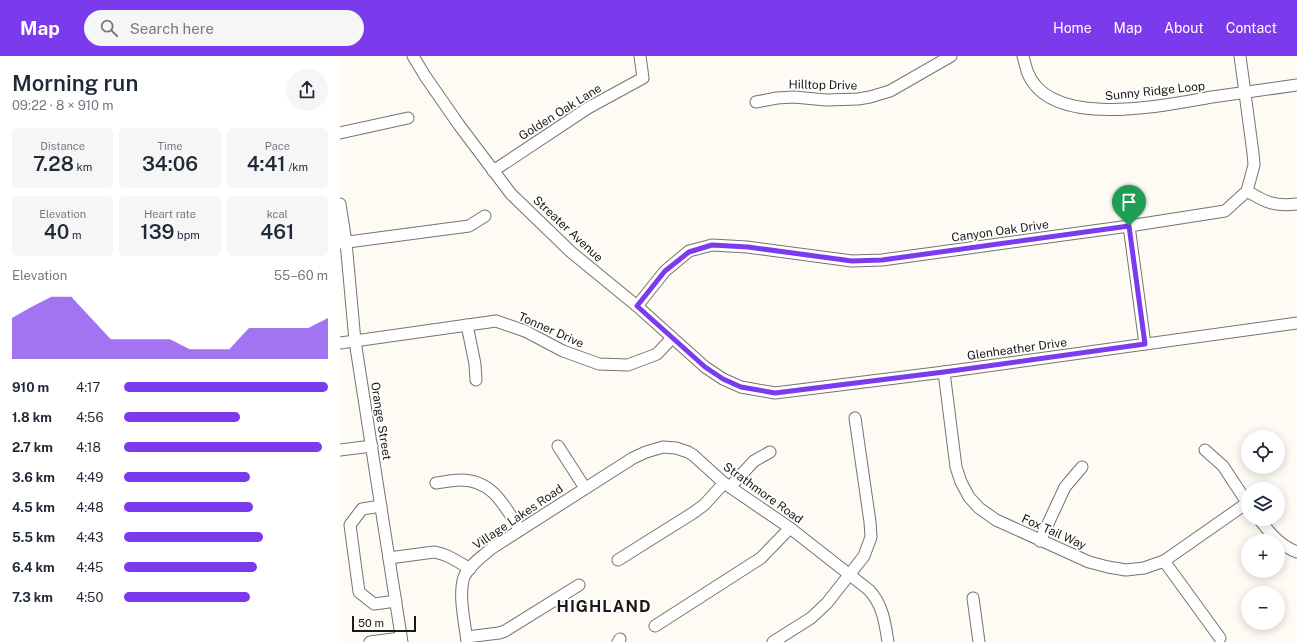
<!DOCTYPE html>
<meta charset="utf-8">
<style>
body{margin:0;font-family:"Public Sans",sans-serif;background:#f6f6f7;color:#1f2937;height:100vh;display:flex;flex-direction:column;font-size:15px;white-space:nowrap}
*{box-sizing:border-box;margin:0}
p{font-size:13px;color:#747a83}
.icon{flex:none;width:22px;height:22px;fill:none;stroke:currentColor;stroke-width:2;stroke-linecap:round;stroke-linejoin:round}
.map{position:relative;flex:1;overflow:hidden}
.details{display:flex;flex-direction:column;background:#fff;width:340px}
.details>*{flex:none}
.controls{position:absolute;left:901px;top:374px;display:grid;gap:8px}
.controls a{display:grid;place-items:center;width:44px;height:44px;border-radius:50%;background:#fff;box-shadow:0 2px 10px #0003;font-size:20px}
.scale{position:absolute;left:12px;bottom:10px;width:64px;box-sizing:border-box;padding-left:4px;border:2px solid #1b1917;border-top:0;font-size:11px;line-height:14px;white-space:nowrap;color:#1b1917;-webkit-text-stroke:3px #fff;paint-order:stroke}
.pin{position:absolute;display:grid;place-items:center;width:34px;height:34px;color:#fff;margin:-41px -17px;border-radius:50% 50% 50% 0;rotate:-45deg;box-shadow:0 0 4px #0007}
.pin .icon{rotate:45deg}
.round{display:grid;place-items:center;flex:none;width:42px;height:42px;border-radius:21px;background:#f6f6f7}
.headline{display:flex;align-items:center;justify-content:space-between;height:68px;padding:0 12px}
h1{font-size:22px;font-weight:600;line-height:30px}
.metrics{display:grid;grid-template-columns:repeat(3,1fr);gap:6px;height:68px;padding:4px 12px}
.metrics div{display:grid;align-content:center;border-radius:6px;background:#f6f6f7;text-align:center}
.metrics b{font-size:20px;font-weight:600}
.metrics small{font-size:11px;font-weight:400}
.metrics p{font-size:11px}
.chart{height:112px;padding:8px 12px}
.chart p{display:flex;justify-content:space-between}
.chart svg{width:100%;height:72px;margin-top:4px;fill:#7c3aed;opacity:.7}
ul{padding:0 12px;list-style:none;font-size:13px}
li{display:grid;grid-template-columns:64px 48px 1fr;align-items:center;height:30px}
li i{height:10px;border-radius:5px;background:#7c3aed}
header{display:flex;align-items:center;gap:24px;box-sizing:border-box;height:56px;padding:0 20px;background:#7c3aed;color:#fff}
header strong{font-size:19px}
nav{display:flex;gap:22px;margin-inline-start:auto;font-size:14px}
.search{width:280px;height:36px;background:#f6f6f7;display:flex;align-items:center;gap:10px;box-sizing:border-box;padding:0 14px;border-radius:22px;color:#747a83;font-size:15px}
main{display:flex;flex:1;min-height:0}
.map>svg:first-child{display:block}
</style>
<header>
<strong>Map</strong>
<div class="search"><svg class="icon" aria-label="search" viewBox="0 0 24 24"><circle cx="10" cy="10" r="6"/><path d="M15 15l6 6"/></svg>Search here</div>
<nav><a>Home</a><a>Map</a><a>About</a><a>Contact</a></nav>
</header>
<main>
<section class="details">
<div class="headline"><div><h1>Morning run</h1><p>09:22 · 8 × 910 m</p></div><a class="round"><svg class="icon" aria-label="share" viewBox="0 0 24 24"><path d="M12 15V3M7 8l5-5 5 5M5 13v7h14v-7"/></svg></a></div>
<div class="metrics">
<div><p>Distance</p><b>7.28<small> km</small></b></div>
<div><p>Time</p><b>34:06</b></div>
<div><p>Pace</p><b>4:41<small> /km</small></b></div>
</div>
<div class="metrics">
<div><p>Elevation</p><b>40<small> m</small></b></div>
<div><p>Heart rate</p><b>139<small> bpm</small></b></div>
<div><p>kcal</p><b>461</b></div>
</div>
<div class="chart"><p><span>Elevation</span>55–60 m</p>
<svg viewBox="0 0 160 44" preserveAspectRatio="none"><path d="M0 44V19L10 12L20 6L30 6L40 19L50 32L60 32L70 32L80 32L90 38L100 38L110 38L120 25L130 25L140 25L150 25L160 19V44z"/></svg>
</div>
<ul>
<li><b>910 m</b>4:17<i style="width:100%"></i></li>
<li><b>1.8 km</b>4:56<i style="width:57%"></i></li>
<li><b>2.7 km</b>4:18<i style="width:97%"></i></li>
<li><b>3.6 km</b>4:49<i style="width:62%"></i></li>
<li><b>4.5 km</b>4:48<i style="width:63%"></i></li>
<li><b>5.5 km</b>4:43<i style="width:68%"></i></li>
<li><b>6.4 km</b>4:45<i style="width:65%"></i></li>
<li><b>7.3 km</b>4:50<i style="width:62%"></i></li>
</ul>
</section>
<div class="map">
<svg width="957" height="586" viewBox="0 0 957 586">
<rect width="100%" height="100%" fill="#fefaf4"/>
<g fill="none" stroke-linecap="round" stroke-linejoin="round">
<g stroke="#77736e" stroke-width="13">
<g id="minor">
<path d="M73 0 85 20 119 69 171 138 231 196 297 250 365 311 383 323 401 331 435 337 604 316 957 267"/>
<path d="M683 0C684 5 686 10 687 15 709 75 825 49 872 41 901 37 929 33 957 29"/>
<path d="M416 46 437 42 454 41 486 44 518 43 530 41 550 35 611 0"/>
<path d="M0 77 68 62"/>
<path d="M153 115 248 52 303 22 300 0"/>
<path d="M907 135C925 146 935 151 957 148"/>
<path d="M0 148 6 186 15 285 62 586"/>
<path d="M789 170 805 288"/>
<path d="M0 187 129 170 145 160"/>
<path d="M297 250 325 215 349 195 372 189 407 191 512 205 542 204 789 170 885 155 907 135 914 109 913 97 900 0"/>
<path d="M127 269 135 308 136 324"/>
<path d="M0 287 156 265 185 275 223 295 259 308 288 309 317 298 332 282"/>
<path d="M604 316 616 411 621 426 629 441 639 452 656 464 749 506 768 511 786 514 804 512 824 505 907 447"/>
<path d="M218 390 245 432"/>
<path d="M0 394 32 390"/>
<path d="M865 394 883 410 908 448"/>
<path d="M96 427C104 426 113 424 121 424 153 424 165 451 180 474"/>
<path d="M390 431 414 405 430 396"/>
<path d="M41 450 22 453 10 469 19 536 34 548 56 545"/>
<path d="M919 463C930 477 940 490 957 496"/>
<path d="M700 485 725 431 742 411"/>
<path d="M49 502 94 496C108 498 118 506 130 513"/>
<path d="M278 504 353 457 364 449 384 427"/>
<path d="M824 505 880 582"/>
<path d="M633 542 639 586"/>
<path d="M315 570 421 502 450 472"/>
<path d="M127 581 159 577 165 575 239 529"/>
<path d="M30 586 61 582"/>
<path d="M127 586C125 567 118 539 124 521 129 509 143 500 152 492L293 402 306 396 323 391 336 392 348 396 353 399 384 427 450 472 529 534C543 549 545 567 548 586"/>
<path d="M278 586 280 583"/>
<path d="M433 586 471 562 487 547 524 500 531 481 530 466 515 362"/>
</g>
</g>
<use href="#minor" stroke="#fff" stroke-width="11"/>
</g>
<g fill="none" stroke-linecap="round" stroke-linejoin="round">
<g stroke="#fff" stroke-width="8">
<path id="route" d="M789 170 805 288 604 316 435 337 401 331 383 323 365 311 297 250 325 215 349 196 372 189 408 191 512 205 542 204Z"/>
</g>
<use href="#route" stroke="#7c3aed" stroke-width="5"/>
</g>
<g text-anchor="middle" stroke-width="3.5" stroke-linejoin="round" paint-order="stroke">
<g font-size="12" fill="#1b1917" stroke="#fff">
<text transform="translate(483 29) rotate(1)" y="4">Hilltop Drive</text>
<text transform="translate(815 35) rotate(-6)" y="4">Sunny Ridge Loop</text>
<text transform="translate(220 56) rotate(-32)" y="4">Golden Oak Lane</text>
<text transform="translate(228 173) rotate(43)" y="4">Streater Avenue</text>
<text transform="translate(660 175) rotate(-8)" y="4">Canyon Oak Drive</text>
<text transform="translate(211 274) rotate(24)" y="4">Tonner Drive</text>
<text transform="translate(677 293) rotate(-8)" y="4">Glenheather Drive</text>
<text transform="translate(41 365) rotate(81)" y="4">Orange Street</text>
<text transform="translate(423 437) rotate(36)" y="4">Strathmore Road</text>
<text transform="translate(178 461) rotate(-34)" y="4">Village Lakes Road</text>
<text transform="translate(714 476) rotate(24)" y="4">Fox Tail Way</text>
</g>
<g font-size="16" font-weight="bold" letter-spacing="1" fill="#1b1917" stroke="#fff">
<text x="264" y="556">HIGHLAND</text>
</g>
</g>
</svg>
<div class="controls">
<a><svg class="icon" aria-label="locate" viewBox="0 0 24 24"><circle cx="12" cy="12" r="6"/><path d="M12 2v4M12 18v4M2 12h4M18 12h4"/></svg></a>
<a><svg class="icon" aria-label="layers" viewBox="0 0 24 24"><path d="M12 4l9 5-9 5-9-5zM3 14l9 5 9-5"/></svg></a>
<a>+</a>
<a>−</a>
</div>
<div class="scale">50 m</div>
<div class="pin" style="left:789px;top:170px;background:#1e9e55"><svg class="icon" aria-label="arrive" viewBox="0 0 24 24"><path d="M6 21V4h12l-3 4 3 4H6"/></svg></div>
</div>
</main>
